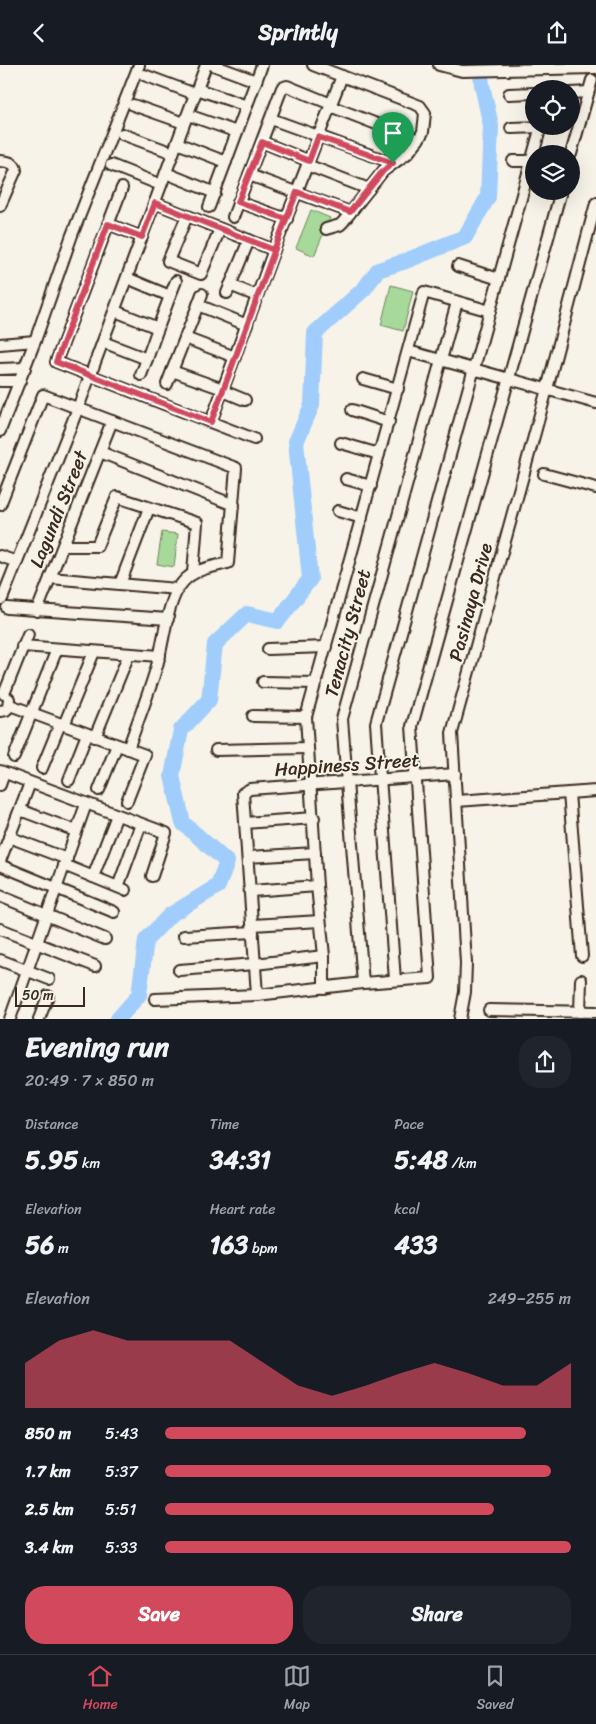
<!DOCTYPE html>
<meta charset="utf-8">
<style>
body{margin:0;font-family:Sriracha,sans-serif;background:#20242c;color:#f1f3f6;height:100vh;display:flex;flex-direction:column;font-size:19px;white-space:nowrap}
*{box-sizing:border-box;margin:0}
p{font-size:16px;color:#9ea1a6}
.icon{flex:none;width:28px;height:28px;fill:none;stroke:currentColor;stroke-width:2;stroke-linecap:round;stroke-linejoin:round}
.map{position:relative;height:954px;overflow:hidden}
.side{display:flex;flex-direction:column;background:#171b24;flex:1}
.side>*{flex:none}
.fabs{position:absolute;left:525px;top:15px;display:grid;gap:10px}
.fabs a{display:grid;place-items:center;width:55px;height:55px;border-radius:50%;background:#171b24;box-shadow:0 5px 20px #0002;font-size:25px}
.scale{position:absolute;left:15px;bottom:12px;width:70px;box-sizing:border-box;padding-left:5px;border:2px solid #3b2a1e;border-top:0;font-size:14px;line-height:18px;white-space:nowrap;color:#3b2a1e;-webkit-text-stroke:4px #f7f3e8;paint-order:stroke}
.pin{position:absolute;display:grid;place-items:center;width:42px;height:42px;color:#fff;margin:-51px -21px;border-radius:50% 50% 50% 0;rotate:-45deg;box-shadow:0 0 5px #0007}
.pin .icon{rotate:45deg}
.round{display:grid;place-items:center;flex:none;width:52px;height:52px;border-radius:20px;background:#20242c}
.head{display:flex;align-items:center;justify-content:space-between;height:85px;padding:0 25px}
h1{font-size:28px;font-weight:800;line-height:38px}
.figures{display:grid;grid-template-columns:repeat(3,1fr);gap:8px;height:85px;padding:5px 25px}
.figures div{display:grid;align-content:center}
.figures b{font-size:25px;font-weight:800}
.figures small{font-size:14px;font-weight:400}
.figures p{font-size:14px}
.chart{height:140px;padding:10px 25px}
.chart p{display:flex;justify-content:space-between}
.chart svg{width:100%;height:90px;margin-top:5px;fill:#d1495b;opacity:.7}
.primary-button{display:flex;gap:10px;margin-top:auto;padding:10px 25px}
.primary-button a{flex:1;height:58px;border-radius:20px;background:#d1495b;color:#fff;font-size:20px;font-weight:800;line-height:58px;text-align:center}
.primary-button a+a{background:#20242c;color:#f1f3f6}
ul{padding:0 25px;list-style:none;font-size:16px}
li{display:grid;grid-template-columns:80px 60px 1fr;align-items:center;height:38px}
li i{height:12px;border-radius:6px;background:#d1495b}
header{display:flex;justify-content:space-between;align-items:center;height:65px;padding:0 25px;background:#171b24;font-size:22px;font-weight:800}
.tabs{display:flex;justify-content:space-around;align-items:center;height:70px;border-top:1px solid #363941;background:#171b24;font-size:14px;color:#9ea1a6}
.tabs a{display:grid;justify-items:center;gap:2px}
.tabs .current{color:#d1495b}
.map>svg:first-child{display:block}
</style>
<header><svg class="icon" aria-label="back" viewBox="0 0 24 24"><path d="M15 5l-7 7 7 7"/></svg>Sprintly<svg class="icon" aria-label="share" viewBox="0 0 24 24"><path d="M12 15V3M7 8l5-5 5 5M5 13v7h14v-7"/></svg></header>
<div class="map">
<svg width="596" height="954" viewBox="0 0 596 954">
<rect width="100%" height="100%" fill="#f7f3e8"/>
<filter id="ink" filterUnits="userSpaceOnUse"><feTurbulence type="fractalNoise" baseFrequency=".02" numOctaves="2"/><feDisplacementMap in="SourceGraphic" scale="10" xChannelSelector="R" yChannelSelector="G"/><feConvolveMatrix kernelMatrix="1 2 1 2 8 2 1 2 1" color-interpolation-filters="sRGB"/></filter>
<g filter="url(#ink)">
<g fill="#a7d99a" stroke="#71825c">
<path d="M311 145 330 153 314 191 296 183Z"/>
<path d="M391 220 413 226 403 266 381 260Z"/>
<path d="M162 467 178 469 174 502 157 499Z"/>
</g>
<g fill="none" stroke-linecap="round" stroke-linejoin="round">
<path stroke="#a0cdfb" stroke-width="16" d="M118 954 139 930 146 875 170 850 218 821 227 797 183 758 172 711 181 665 209 635 215 579 247 549 278 556 310 514 296 377 312 340 315 268 364 224 378 205 403 197 465 172 488 132 491 61 482 20 480 0"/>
<g stroke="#3b2a1e" stroke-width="14">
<g id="minor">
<path d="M213 0 256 16"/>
<path d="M313 0 420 41 425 48 423 67 418 75 408 88 383 106 343 157 340 160 326 164"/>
<path d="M439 0 462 6 596 3"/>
<path d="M144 10 195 29"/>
<path d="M197 24 247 41"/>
<path d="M571 28 588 27"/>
<path d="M509 29 534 28"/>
<path d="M133 40 184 58"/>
<path d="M330 41 418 75"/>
<path d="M188 50 237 67"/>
<path d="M271 54 393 98"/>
<path d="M511 63 541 62"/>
<path d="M122 69 173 88"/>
<path d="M262 77 309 96"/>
<path d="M177 78 226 97"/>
<path d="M571 89 592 15"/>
<path d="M0 96C7 97 15 97 16 105L0 141"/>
<path d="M513 96H532"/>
<path d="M111 100 161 120"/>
<path d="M307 100 369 124"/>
<path d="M166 108 215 128"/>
<path d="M249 110 350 147"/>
<path d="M122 123 56 297 254 374"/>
<path d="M238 137 287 154"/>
<path d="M155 138 274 185"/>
<path d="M209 142 262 0"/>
<path d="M187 151 168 196 201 209 220 164"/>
<path d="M233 152 282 23 287 21 331 39"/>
<path d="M108 159 142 172"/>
<path d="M458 201 499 214"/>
<path d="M127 213 170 231 158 263"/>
<path d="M230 220 257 231"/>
<path d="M227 228 249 175"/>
<path d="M170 231 176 216"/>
<path d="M198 240 202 229"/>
<path d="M185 273 235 292"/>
<path d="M103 277 147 294 158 263 115 246"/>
<path d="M0 279 35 276"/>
<path d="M408 286 596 338"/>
<path d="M0 304 25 303"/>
<path d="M141 310 147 294"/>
<path d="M363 314 398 324"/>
<path d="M0 316H20"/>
<path d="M167 319 172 306"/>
<path d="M223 324 172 306 198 240 247 260"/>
<path d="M223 326 245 335"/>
<path d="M352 345 389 357"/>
<path d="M211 357 274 185 342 11"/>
<path d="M0 366 35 276 72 170 139 0"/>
<path d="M341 378 379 389"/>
<path d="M100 387 234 440"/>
<path d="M544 409 596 423"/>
<path d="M346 414 371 421"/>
<path d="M0 440 43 330 236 403 228 498C212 502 194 504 183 517 166 535 164 580 156 604 148 631 137 658 128 684"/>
<path d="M338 446 362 453"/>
<path d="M63 481H97L117 432 197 458 193 508"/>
<path d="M0 491 17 497"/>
<path d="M50 513 177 524"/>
<path d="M120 519 149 443"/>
<path d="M2 534 78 343 206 0"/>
<path d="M7 543 168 554"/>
<path d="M37 546 112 356"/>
<path d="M22 581 160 591"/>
<path d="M268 584 326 582"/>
<path d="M263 617 316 618"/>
<path d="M4 629 28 569"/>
<path d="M10 640 145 690 127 736"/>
<path d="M0 646 6 645 8 643 9 634"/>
<path d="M253 651 306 652"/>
<path d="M64 660 94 587"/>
<path d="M95 672 129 589"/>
<path d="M216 685 308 683"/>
<path d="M14 692 57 584"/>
<path d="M42 703 60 659"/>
<path d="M0 706 166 768 152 811"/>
<path d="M69 715 87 669"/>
<path d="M0 720 4 708"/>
<path d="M99 725 117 680"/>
<path d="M569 728 582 891"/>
<path d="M457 736 596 726"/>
<path d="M20 745 76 766"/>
<path d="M245 758 314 753"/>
<path d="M9 772 67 794"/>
<path d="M248 792 315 788"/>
<path d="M0 796 30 718"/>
<path d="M0 800 114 847"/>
<path d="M64 800 125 825"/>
<path d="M93 812 117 750"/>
<path d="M118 822 141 759"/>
<path d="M251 826 317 821"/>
<path d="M0 831 105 874"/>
<path d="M253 860 320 856"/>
<path d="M0 864 95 901"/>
<path d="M184 871 253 867"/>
<path d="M0 895 49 914"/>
<path d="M179 905 255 899 324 891"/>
<path d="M395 915 376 658 541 61"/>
<path d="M363 918 342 654 457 237"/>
<path d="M324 923V891L317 821 306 652 424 227 490 246"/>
<path d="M257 930 243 728 250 724 455 709"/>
<path d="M155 934 257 930 363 918 430 913 412 661 561 126"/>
<path d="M489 945 596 947"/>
<path d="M580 947 581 915"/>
<path d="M10 954 86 739"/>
<path d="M39 954 48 931"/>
<path d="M460 954 465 927 466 898 452 668 547 324 596 138"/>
</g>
</g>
<use href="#minor" stroke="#f7f3e8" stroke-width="10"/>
</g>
</g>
<g fill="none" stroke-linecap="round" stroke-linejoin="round" filter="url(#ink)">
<g stroke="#fff" stroke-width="10">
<path id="route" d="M393 98 383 106 350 147 297 127 274 185 155 138 142 172 108 159 56 297 211 357C237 290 261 221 286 154L238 137 262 77 309 96 318 72 393 98"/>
</g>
<use href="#route" stroke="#d1495b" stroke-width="6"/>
</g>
<g text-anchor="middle" stroke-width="4" stroke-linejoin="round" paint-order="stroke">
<g font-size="19" fill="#3b2a1e" stroke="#f7f3e8">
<text transform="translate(58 444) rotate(-68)" y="7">Lagundi Street</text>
<text transform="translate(470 537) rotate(-75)" y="7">Pasinaya Drive</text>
<text transform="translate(347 568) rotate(-75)" y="7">Tenacity Street</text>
<text transform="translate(347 699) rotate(-4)" y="7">Happiness Street</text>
</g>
</g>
</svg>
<div class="fabs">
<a><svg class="icon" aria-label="locate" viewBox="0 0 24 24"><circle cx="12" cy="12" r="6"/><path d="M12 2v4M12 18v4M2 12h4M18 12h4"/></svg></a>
<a><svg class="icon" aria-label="layers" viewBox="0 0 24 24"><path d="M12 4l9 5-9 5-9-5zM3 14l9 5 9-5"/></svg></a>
</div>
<div class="scale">50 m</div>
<div class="pin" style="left:393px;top:98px;background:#1e9e55"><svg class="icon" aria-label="arrive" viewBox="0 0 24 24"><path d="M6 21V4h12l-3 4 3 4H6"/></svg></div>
</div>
<section class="side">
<div class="head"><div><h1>Evening run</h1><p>20:49 · 7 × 850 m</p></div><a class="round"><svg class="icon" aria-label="share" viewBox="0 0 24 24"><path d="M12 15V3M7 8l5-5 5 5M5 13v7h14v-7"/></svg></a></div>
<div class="figures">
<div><p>Distance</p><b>5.95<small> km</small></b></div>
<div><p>Time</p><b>34:31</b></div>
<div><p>Pace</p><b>5:48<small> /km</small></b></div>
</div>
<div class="figures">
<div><p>Elevation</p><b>56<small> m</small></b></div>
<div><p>Heart rate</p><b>163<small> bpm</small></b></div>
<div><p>kcal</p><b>433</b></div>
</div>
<div class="chart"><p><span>Elevation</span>249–255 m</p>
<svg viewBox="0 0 160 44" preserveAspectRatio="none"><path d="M0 44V22L10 11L20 6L30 11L40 11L50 11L60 11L70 22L80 33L90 38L100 33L110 27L120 22L130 27L140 33L150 33L160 22V44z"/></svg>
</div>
<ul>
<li><b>850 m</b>5:43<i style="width:89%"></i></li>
<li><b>1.7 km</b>5:37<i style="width:95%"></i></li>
<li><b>2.5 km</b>5:51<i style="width:81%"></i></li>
<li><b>3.4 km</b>5:33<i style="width:100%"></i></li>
</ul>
<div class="primary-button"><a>Save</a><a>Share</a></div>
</section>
<nav class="tabs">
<a class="current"><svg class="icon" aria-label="home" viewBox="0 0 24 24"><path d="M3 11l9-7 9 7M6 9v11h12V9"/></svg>Home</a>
<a><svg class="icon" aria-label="map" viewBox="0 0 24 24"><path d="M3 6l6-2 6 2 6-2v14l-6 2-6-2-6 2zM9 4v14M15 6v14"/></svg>Map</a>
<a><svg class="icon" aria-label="saved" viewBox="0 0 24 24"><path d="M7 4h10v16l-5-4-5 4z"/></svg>Saved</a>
</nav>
